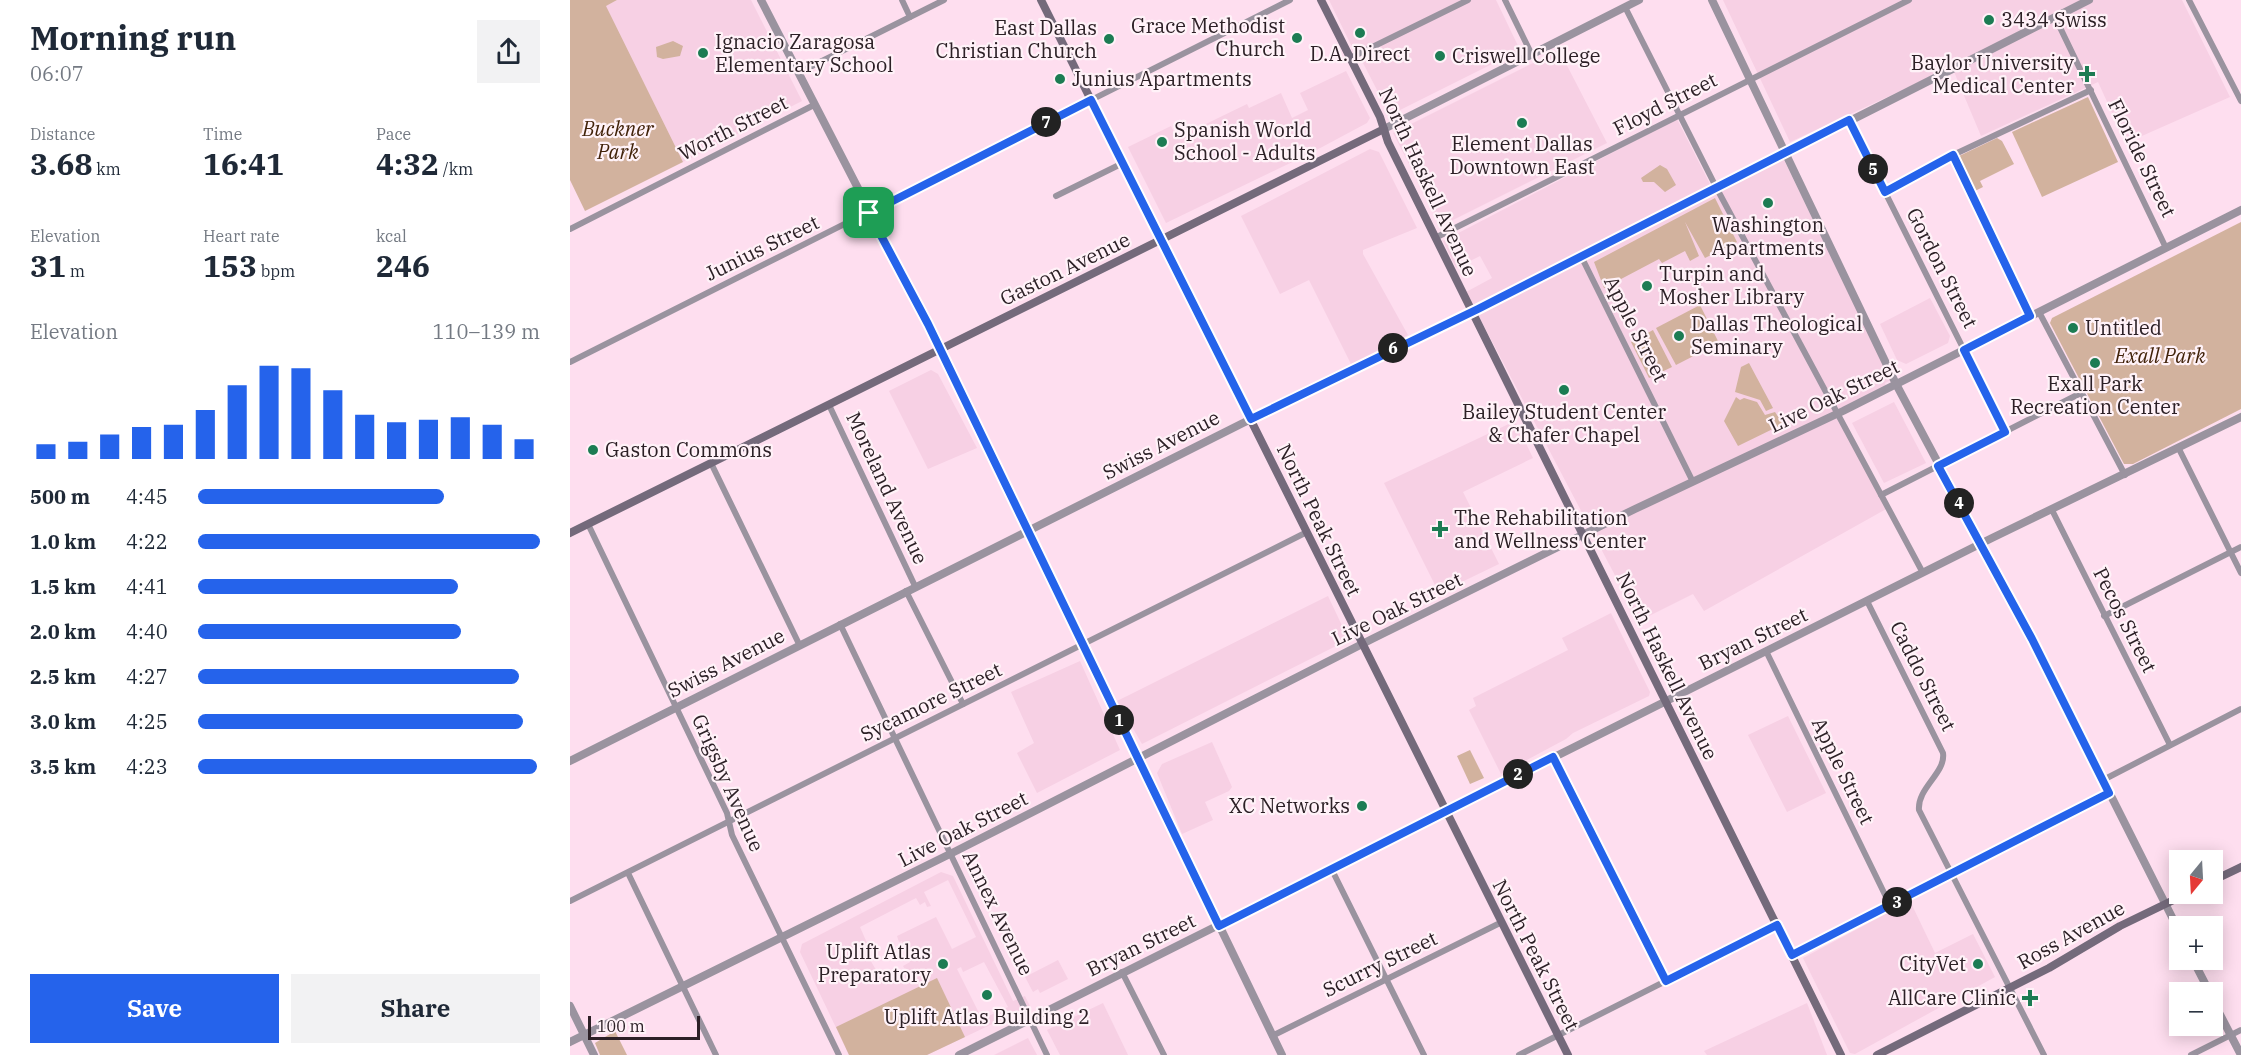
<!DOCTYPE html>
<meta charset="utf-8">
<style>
body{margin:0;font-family:"IBM Plex Serif",serif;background:#f2f2f3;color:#1f2937;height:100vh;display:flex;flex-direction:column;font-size:22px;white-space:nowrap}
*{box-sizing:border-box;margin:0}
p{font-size:20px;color:#747a83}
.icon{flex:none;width:33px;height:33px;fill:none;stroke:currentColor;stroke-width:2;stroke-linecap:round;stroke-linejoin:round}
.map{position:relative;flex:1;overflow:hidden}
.side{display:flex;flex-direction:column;background:#fff;width:570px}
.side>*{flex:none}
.needle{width:39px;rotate:198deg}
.buttons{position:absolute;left:1599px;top:850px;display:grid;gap:12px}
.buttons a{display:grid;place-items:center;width:54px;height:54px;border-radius:0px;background:#fff;box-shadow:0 3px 15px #0003;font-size:30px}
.scale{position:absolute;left:18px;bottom:15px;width:112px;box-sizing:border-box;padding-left:6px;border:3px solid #2c2026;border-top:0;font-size:16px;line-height:21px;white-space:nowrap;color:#2c2026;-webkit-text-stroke:4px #fff2f8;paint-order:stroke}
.pin{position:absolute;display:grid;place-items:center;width:51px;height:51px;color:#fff;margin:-26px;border-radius:12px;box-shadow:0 3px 9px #0006}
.km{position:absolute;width:30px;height:30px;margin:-15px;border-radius:50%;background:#222;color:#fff;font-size:16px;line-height:30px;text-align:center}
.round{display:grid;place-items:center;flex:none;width:63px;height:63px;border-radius:0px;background:#f2f2f3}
.summary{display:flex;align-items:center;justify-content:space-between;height:102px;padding:0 30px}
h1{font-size:33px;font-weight:700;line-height:45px}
.figures{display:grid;grid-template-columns:repeat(3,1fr);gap:9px;height:102px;padding:6px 30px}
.figures div{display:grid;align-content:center}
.figures b{font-size:30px;font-weight:700}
.figures small{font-size:16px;font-weight:400}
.figures p{font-size:16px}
.chart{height:168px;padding:12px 30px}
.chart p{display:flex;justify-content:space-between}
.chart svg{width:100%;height:108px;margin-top:6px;stroke:#2563eb;stroke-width:6}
.action{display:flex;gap:12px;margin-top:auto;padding:12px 30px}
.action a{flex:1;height:69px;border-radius:0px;background:#2563eb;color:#fff;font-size:24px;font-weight:700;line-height:69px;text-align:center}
.action a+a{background:#f2f2f3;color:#1f2937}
ul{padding:0 30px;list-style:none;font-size:20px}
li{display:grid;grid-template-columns:96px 72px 1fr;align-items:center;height:45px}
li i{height:15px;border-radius:8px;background:#2563eb}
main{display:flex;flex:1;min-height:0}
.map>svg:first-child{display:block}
</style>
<main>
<section class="side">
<div class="summary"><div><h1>Morning run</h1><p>06:07</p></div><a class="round"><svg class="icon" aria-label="share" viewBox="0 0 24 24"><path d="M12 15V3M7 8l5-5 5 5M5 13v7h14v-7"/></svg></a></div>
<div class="figures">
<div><p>Distance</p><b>3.68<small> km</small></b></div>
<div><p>Time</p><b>16:41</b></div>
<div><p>Pace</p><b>4:32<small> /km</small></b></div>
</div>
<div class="figures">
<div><p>Elevation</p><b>31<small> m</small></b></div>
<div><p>Heart rate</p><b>153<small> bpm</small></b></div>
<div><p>kcal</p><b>246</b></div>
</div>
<div class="chart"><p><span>Elevation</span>110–139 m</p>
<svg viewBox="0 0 160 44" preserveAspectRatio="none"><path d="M5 44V38M15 44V37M25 44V34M35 44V31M45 44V30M55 44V24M65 44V14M75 44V6M85 44V7M95 44V16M105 44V26M115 44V29M125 44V28M135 44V27M145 44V30M155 44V36"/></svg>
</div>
<ul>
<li><b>500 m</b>4:45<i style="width:72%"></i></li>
<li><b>1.0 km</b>4:22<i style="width:100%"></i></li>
<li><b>1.5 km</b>4:41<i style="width:76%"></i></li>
<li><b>2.0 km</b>4:40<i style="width:77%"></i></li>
<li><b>2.5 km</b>4:27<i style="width:94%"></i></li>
<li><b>3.0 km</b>4:25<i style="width:95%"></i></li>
<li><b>3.5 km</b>4:23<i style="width:99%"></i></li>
</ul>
<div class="action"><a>Save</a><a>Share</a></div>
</section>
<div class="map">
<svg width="1671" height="1055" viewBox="0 0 1671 1055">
<rect width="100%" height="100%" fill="#fedeef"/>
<g fill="#f7d0e4" fill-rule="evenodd">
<path d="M47 0H181L232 101 113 162 35 6Z"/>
<path d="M759 0H926L950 50 820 115 792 61 813 51 809 41 784 51Z"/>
<path d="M1153 0H1612L1660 97 1556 143 1528 82 1411 136 1382 67 1220 142Z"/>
<path d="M989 50 1037 143 871 226 823 133Z"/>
<path d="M776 71 800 118 797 123 739 154 596 223 558 147 601 126 607 138 677 104 679 108 711 93 722 118 738 110 730 93Z"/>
<path d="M1107 119 1144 192 1212 156 1321 380 1315 383 1317 388 1267 414 1318 508 1134 611 1123 594 1069 621 896 292 922 278 910 256 886 268 873 241Z"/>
<path d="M800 149 809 152 847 228 793 250V254L838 335 781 364 739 280 710 294 671 216Z"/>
<path d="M1360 298 1380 336 1378 343 1336 364 1327 360 1310 324Z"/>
<path d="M361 370 368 374 407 448 358 469 319 391Z"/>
<path d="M1324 402 1356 463 1314 483 1282 423Z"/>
<path d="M945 421 963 458 893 492 929 564 869 593 814 483Z"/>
<path d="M758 596 776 634 774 642 572 744 547 701Z"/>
<path d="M1041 613 1080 692 1079 696 1003 733 996 739 931 774 899 710 906 706 903 698 998 650 992 638Z"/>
<path d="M510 661 550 750 467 793 447 753 464 743 441 692Z"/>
<path d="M1218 716 1256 793 1217 812 1178 735Z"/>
<path d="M642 742 662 787 659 791 635 802 643 820 612 834 587 773 592 764Z"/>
<path d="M371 872 383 876 443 1001 455 996 460 1006 357 1055H279L230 952 232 944ZM378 880 406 937 382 949 366 917 327 936 329 942 332 941 340 962 333 966 336 971 313 982 295 951 294 945 297 943 290 927 346 898 350 905 355 902 357 907 361 906 354 892ZM414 962 438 1007 412 1019 387 969 391 967 393 972Z"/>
<path d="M1340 901 1365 953 1403 934 1425 977 1285 1054 1280 1053 1233 958Z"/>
<path d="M488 960 498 979 470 993 468 989 463 992 455 977Z"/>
<path d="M533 1003 558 1055H490L477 1030Z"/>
<path d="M1237 1003 1257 1055H1137L1134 1051Z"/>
<path d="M458 1038 467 1055H424Z"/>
</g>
<g fill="#d2b29e">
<path d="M0 0H47L36 6 113 162 15 211 0 180Z"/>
<path d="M103 41 113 46 110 56 93 59 87 57 86 47Z"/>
<path d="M1518 97 1548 162 1472 197 1442 132Z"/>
<path d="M1427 138 1432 141 1444 164 1410 181 1413 187 1405 191 1387 157Z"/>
<path d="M1090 165 1097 169 1106 185 1095 192 1084 182H1073L1071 178Z"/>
<path d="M1145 198 1167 242 1135 258 1115 222 1129 256 1120 261 1115 251 1092 263 1089 259 1034 288 1024 262Z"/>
<path d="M1671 222V409L1563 464H1554L1480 323 1482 318Z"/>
<path d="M1130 305 1149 343 1106 365 1086 328Z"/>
<path d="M1083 330 1102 367 1079 378 1061 342Z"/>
<path d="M1179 363 1203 408 1196 411 1190 400 1165 392 1171 367Z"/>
<path d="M1166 397 1170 400 1174 398 1187 402 1195 415 1205 412 1213 424 1168 446 1154 421Z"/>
<path d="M900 750 914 778 900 784 887 756Z"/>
<path d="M367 978 395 1037 357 1055H279L266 1027Z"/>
<path d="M45 1031 57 1055H30L25 1043Z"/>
</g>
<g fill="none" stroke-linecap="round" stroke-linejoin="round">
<g stroke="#9a939f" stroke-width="6">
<path d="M332 0 340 17"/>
<path d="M935 0 962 55"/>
<path d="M1619 0 1671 101"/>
<path d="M1055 7 1146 187 1353 573"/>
<path d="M1485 17 1596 248"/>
<path d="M780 58 898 0"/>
<path d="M228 73 374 0"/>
<path d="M1279 120 1435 432"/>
<path d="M1383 155 1460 316"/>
<path d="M1315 192 1383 155 1521 90"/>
<path d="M486 196 553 163"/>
<path d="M0 229 244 105"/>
<path d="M865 238 1339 0"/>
<path d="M1011 256 1123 482"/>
<path d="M1469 312 1555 475"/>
<path d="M0 362 720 0"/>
<path d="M259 405 345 586"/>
<path d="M1609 449 1671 573"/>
<path d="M141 463 229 644"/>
<path d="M1311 495 1511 393"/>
<path d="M1482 510 1600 745"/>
<path d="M18 524 157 813 162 835 269 1055"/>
<path d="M336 591 393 704"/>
<path d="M1297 601 1373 753C1376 773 1347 788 1349 810L1474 1055"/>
<path d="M1534 616 1671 547"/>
<path d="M270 624 477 1055"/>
<path d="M1196 651 1320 905"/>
<path d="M983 757 1096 981"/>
<path d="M1533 780 1671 709"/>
<path d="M762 870 854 1055"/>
<path d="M58 873 146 1055"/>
<path d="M0 901 737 532"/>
<path d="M1222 955 1539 793"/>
<path d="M552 972 594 1055"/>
<path d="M702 1036 932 922"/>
<path d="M949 1055 1207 925"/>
<path d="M1621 1055 1671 1030"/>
</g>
<g stroke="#9a939f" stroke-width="8">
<path d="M191 0 358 324 712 1055"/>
<path d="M1142 0 1326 384 1462 639 1610 933"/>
<path d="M814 129 1069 0"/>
<path d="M0 761 673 423 908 309 1519 0"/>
<path d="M1623 960 1640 993"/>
<path d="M1642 999 1671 1055"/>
<path d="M0 1006 24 1055"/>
<path d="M0 1042 386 851 802 639 1065 509 1273 411 1671 210"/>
<path d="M389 1055 1422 538 1671 417"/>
</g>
<g stroke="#746a7b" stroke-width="8">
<path d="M471 0 998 1055"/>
<path d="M751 0 810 117 818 142 1271 1055"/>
<path d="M0 533 814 129"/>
<path d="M1642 881 1671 867"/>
<path d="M1307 1055 1479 968 1550 926 1616 894"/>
</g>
</g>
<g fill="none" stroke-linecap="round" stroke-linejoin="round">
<g stroke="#fff" stroke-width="12">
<path id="route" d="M521 100 681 419 908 309 1279 120 1315 192 1383 155 1460 316 1394 350 1435 432 1368 466 1462 639 1539 793 1222 955 1207 925 1096 981 983 757 649 926 358 324 299 213Z"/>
</g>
<use href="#route" stroke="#2563eb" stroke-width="8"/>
</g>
<g fill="#1c7c53" stroke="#fff2f8" stroke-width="2">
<circle cx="1419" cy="20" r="6"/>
<circle cx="790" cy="33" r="6"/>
<circle cx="727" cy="38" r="6"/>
<circle cx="539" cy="39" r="6"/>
<circle cx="133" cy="53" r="6"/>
<circle cx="870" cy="56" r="6"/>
<path d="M1514 65h6v6h6v6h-6v6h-6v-6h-6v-6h6z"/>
<circle cx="490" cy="79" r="6"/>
<circle cx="952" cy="123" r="6"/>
<circle cx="592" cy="142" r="6"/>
<circle cx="1198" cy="203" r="6"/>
<circle cx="1077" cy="286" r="6"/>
<circle cx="1503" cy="328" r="6"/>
<circle cx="1109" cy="336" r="6"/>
<circle cx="1525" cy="363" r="6"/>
<circle cx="994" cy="390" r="6"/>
<circle cx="23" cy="450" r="6"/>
<path d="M867 520h6v6h6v6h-6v6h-6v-6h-6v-6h6z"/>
<circle cx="792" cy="806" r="6"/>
<circle cx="373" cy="964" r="6"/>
<circle cx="1408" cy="964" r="6"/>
<circle cx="417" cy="995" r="6"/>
<path d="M1457 989h6v6h6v6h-6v6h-6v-6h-6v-6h6z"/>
</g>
<g text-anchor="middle" stroke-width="4.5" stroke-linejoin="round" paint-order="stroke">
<g font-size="20" fill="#2c2026" stroke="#fff2f8" text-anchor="start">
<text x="1431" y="27">3434 Swiss</text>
<text x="715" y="33" text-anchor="end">Grace Methodist<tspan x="715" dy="23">Church</tspan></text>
<text x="527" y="35" text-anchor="end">East Dallas<tspan x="527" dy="23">Christian Church</tspan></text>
<text x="145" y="49">Ignacio Zaragosa<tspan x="145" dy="23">Elementary School</tspan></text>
<text x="790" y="61" text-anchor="middle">D.A. Direct</text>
<text x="882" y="63">Criswell College</text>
<text x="1504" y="70" text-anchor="end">Baylor University<tspan x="1504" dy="23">Medical Center</tspan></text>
<text x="502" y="86">Junius Apartments</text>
<text x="604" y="137">Spanish World<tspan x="604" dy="23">School - Adults</tspan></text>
<text x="952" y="151" text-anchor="middle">Element Dallas<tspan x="952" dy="23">Downtown East</tspan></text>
<text x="1198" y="232" text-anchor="middle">Washington<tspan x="1198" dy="23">Apartments</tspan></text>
<text x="1089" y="281">Turpin and<tspan x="1089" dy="23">Mosher Library</tspan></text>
<text x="1121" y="331">Dallas Theological<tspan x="1121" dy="23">Seminary</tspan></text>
<text x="1515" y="335">Untitled</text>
<text x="1525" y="391" text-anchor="middle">Exall Park<tspan x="1525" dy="23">Recreation Center</tspan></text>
<text x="994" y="419" text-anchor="middle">Bailey Student Center<tspan x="994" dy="23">&amp; Chafer Chapel</tspan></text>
<text x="35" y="457">Gaston Commons</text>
<text x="884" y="525">The Rehabilitation<tspan x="884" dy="23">and Wellness Center</tspan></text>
<text x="780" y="813" text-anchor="end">XC Networks</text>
<text x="361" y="959" text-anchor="end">Uplift Atlas<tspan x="361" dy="23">Preparatory</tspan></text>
<text x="1396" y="971" text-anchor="end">CityVet</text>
<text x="1446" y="1005" text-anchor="end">AllCare Clinic</text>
<text x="417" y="1024" text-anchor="middle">Uplift Atlas Building 2</text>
</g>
<g font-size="20" fill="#2c2026" stroke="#fff2f8">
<text transform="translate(1095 104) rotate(-27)" y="7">Floyd Street</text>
<text transform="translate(163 128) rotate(-27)" y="7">Worth Street</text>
<text transform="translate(1572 158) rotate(64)" y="7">Floride Street</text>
<text transform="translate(858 182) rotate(65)" y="7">North Haskell Avenue</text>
<text transform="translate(192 248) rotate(-26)" y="7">Junius Street</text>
<text transform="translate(1372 268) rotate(63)" y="7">Gordon Street</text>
<text transform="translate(495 269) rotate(-26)" y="7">Gaston Avenue</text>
<text transform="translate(1066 329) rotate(63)" y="7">Apple Street</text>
<text transform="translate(1264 396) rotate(-26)" y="7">Live Oak Street</text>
<text transform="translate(591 445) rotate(-27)" y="7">Swiss Avenue</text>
<text transform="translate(317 488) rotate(65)" y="7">Moreland Avenue</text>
<text transform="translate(749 520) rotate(64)" y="7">North Peak Street</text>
<text transform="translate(827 609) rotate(-26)" y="7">Live Oak Street</text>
<text transform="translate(1555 620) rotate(63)" y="7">Pecos Street</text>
<text transform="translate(1183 639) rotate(-26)" y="7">Bryan Street</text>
<text transform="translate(156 663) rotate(-27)" y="7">Swiss Avenue</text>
<text transform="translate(1097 666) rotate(64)" y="7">North Haskell Avenue</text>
<text transform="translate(1353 676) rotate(63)" y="7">Caddo Street</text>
<text transform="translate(361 702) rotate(-26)" y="7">Sycamore Street</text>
<text transform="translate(1273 771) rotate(64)" y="7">Apple Street</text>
<text transform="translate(158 783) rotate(66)" y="7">Grigsby Avenue</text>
<text transform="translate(393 829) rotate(-27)" y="7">Live Oak Street</text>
<text transform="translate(428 913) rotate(64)" y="7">Annex Avenue</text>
<text transform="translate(1501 935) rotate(-29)" y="7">Ross Avenue</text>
<text transform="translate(571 945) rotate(-26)" y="7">Bryan Street</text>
<text transform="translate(966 955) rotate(63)" y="7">North Peak Street</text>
<text transform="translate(810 964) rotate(-26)" y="7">Scurry Street</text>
</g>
<g font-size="20" font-style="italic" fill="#412209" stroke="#fff2f8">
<text x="48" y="136">Buckner<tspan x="48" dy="23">Park</tspan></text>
<text x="1590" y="363">Exall Park</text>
</g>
</g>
</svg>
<div class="buttons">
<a><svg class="needle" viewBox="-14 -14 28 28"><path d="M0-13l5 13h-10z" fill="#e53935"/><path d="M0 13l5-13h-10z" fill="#747a83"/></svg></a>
<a>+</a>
<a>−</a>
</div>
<div class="scale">100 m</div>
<div class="pin" style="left:299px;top:213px;background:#1e9e55"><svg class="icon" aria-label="arrive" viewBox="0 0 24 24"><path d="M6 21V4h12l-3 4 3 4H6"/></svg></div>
<b class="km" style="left:549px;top:720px">1</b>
<b class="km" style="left:948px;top:774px">2</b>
<b class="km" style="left:1327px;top:902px">3</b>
<b class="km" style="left:1389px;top:503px">4</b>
<b class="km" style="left:1303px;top:169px">5</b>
<b class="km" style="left:823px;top:348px">6</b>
<b class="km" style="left:476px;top:122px">7</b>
</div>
</main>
